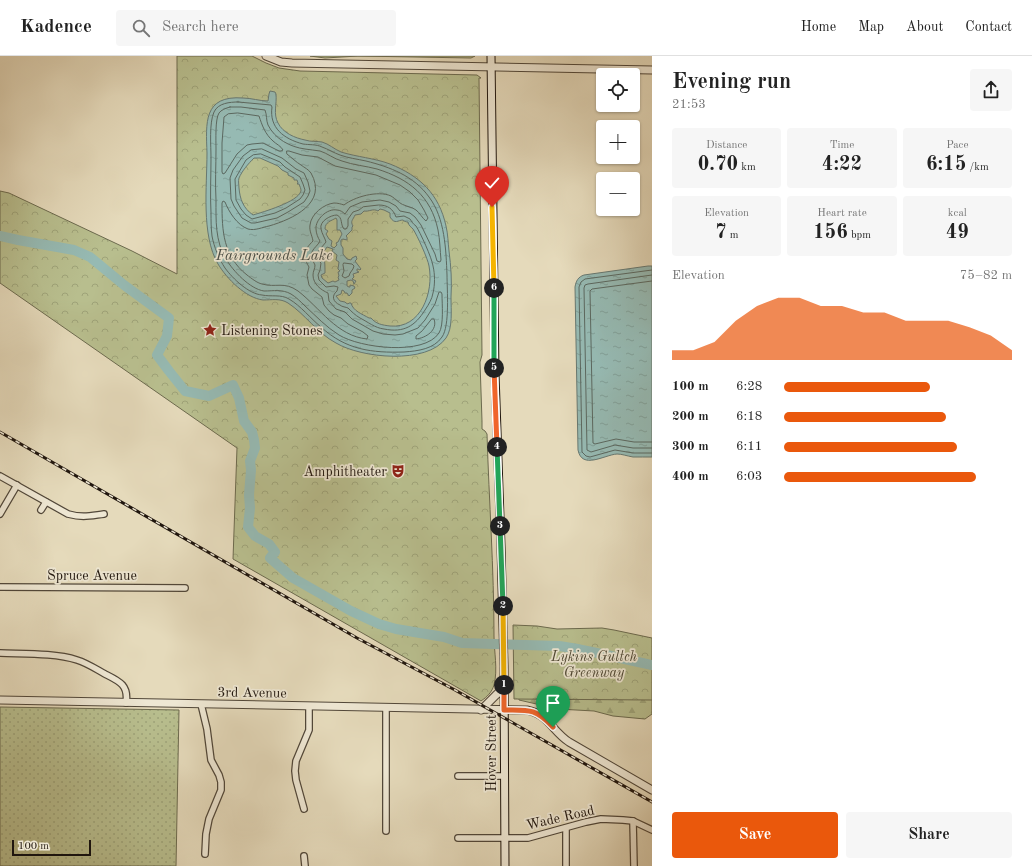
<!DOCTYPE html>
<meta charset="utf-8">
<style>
body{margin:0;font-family:"Old Standard TT",serif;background:#f6f6f6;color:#222;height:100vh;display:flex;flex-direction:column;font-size:15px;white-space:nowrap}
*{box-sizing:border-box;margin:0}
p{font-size:13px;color:#767676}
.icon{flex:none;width:22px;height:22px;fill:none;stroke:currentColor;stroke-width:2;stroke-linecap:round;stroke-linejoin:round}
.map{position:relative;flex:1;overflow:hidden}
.details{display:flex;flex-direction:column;background:#fff;width:380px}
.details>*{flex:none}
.tools{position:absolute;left:596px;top:12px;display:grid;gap:8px}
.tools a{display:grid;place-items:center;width:44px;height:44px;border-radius:4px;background:#fff;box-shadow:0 1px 3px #0004;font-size:20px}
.scale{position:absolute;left:12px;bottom:10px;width:79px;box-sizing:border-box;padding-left:4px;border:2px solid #20160e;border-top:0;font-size:11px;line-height:14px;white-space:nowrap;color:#20160e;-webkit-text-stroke:3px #eee7d3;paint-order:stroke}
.pin{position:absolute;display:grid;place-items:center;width:34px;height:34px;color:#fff;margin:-41px -17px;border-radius:50% 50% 50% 0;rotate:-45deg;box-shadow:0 0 4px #0007}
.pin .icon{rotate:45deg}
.km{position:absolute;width:20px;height:20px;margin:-10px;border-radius:50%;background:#222;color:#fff;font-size:11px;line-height:20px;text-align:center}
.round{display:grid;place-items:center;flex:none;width:42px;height:42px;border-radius:4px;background:#f6f6f6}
.overview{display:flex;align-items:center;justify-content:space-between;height:68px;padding:0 20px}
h1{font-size:22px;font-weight:600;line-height:30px}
.figures{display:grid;grid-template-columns:repeat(3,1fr);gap:6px;height:68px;padding:4px 20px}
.figures div{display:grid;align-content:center;border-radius:4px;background:#f6f6f6;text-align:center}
.figures b{font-size:20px;font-weight:600}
.figures small{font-size:11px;font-weight:400}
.figures p{font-size:11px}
.chart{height:112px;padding:8px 20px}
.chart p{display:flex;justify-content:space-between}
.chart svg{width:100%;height:72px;margin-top:4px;fill:#ea580c;opacity:.7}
.button{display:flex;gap:8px;margin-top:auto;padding:8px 20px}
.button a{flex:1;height:46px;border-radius:4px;background:#ea580c;color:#fff;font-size:16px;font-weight:600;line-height:46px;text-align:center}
.button a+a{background:#f6f6f6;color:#222}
ul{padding:0 20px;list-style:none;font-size:13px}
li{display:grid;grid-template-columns:64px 48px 1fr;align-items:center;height:30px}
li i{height:10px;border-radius:5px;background:#ea580c}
header{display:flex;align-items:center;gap:24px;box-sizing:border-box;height:56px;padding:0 20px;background:#fff;border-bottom:1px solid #e0e0e0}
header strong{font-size:19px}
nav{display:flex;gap:22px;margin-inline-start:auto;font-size:14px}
.search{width:280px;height:36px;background:#f6f6f6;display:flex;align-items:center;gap:10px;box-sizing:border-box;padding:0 14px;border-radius:4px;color:#767676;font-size:15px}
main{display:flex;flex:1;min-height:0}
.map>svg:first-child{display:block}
</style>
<header>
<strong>Kadence</strong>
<div class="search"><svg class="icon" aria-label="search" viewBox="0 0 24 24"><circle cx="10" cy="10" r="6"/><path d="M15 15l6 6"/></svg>Search here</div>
<nav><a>Home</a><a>Map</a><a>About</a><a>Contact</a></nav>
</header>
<main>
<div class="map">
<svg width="652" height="810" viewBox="0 0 652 810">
<defs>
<pattern id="grass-dots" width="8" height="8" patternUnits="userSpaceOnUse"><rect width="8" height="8" fill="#b8be8e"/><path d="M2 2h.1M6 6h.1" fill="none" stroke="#9ea379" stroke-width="1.8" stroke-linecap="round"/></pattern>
<pattern id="forest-firs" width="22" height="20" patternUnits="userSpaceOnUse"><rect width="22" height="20" fill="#b8be8e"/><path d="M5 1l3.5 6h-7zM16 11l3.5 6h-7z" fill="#9ea379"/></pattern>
<pattern id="park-crowns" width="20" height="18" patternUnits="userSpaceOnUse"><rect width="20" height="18" fill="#b8be8e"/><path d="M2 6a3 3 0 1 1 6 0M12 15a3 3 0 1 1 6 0" fill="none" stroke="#9ea379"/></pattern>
<pattern id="water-ripples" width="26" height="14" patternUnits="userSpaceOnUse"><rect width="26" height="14" fill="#96bab3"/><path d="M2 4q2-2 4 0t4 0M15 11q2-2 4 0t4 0" fill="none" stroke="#819f99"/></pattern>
</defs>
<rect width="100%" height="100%" fill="#e5dabb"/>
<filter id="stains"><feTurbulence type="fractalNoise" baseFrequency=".005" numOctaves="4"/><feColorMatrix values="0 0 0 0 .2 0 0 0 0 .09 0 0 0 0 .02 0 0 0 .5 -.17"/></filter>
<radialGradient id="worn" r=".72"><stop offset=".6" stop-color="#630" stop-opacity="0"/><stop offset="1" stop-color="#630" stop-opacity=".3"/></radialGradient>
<path fill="url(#grass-dots)" stroke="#6c6a4e" d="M0 651 179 654 176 810H0Z"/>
<path fill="url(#forest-firs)" stroke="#6c6a4e" d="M516 604 652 615V658L645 663 613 660 594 655 558 653 519 644Z"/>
<g fill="url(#park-crowns)" stroke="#6c6a4e">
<path d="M177 0H252L266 7 279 12 300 15 477 19 481 22H479L482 299 480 306 482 365V373L485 375 487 378C489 445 494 513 494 580 494 595 498 614 494 629 492 636 487 641 481 645L233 503 237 392 0 227V135L9 137 132 195 177 218Z"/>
<path d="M310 0H475L471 2 358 0 325 2Z"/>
<path d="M513 569 537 570 557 573 602 572 614 574 652 582V644L514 643Z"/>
</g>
<g fill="url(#water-ripples)" stroke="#677871" fill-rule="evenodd">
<path d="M270 35 275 36 276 38C277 48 273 58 278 67 283 77 295 82 305 84 311 86 317 85 322 86 329 88 334 93 341 96 357 101 374 102 390 108 420 120 439 138 446 170 448 178 448 187 449 195 451 210 452 226 451 241 451 254 453 272 446 282 427 309 361 302 336 287 317 277 305 258 288 247 280 242 272 244 263 244 246 242 227 223 218 208 201 179 207 130 207 97 206 67 203 39 243 42 251 42 260 45 268 45L269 38ZM254 102H260L278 110 282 114 288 117V119L294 122V124H297L298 127 297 128H299C300 131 301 132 301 135 298 146 263 156 253 159 243 152 240 143 239 132 239 129 238 125 239 122 242 115 248 108 254 102ZM380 153 384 154 390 157V161C395 169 398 164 403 164 404 165 406 166 408 166 409 170 410 170 413 173 417 179 428 203 429 210 434 236 421 273 390 270 382 269 376 268 371 262H369C362 258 353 255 351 247H349L348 248 346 247 345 246 340 245 336 240 341 238 342 234 344 235 345 237H347L349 240 352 237V234L355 232 354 230 350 229V231H349L347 230V225L351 224 353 225 354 228 356 225 352 223 354 221 353 218 359 216 357 215V213H358L360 214 361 213 355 205 357 203 356 200 352 202 351 204 347 203 343 198V192L341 189V184L343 183 347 184V181L346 180 352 174V171L353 170C350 165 353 164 355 159L361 158 364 155C369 156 373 152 378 155ZM336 162 337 164V174H340L342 178 338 186 336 187 337 189 334 192 331 190 332 185 329 183 326 178 328 175 325 173C325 166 331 165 336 162ZM327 191 333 193 332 195 337 199 336 204 339 206 338 213 340 215 338 216 339 220 338 221 339 224 335 226 333 225 328 227 322 222 321 219 325 217C325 212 325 206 324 201H320L319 199 325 194Z"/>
<path d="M648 210H652V401C646 401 639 401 633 401 627 400 622 398 617 398 604 399 582 414 578 394L575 231C576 225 578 221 584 219Z"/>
</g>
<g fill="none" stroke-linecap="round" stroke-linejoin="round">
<g stroke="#5b6860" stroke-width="1">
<path d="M238 46 271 49 272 51C269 72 284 83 303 88 309 89 316 88 322 91 328 93 334 97 340 99 348 102 357 103 366 105 390 111 414 120 429 141 445 162 446 194 447 219 447 233 450 270 442 281 434 293 418 295 404 296 372 297 346 294 321 271 310 262 301 250 289 243 281 238 271 241 262 239 249 238 233 223 225 212 219 203 214 191 212 180 211 172 211 164 211 157 210 139 211 120 211 102 211 90 209 67 214 56 218 47 230 46 238 46Z"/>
<path d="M230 51H241L265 54C267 59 266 64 268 69 275 83 290 91 305 93 310 94 315 94 320 95 327 97 334 103 342 105 353 109 366 110 377 113 409 123 431 140 438 174 440 184 440 194 441 204L440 206 437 205 435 198 421 169 415 161 410 157 400 155 396 150 389 146 380 144 362 146 350 151 345 158C343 156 340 154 337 154 327 152 315 164 316 173 316 177 318 182 320 185 317 191 311 193 311 201L315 209C315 213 313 215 313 219 313 228 321 234 328 237L329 245 336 253 345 256 352 263 373 275 383 278 395 279 403 278 418 272 425 264 435 248 439 236H441L442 238C442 248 444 269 439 277 424 300 360 292 339 279 326 271 316 260 305 250 301 246 296 241 291 238 282 233 274 235 264 235 250 233 233 215 226 203 215 185 216 164 216 144 215 127 216 110 216 93 216 85 215 63 219 57 221 54 226 52 230 51Z"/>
<path d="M238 57 259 60C262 69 265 78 273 85 276 88 281 90 283 94L281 95H279L263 87 252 88 247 89 237 98 225 117 223 118 222 116V87L224 61 228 58Z"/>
<path d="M262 93 282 102 296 113 304 117 308 126 310 135 308 140 304 146 288 156 277 162 255 167H251L242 162 234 150 231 143 230 122 233 114 243 100 251 94Z"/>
<path d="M287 95H289L302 99 318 101 335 110 376 119 400 129 410 136 418 144 424 154 428 162 426 165C422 162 420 157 416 154 412 151 408 151 404 149 400 148 396 143 391 140 378 134 354 141 344 149 341 148 338 147 334 147 324 148 311 158 310 169 309 175 312 179 313 185 304 194 302 199 309 211L307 219 309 229 312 233 322 241 324 249 329 255 334 259 341 262 348 268 363 276 368 280 367 283C337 280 320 252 298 235 284 225 276 232 262 228 257 227 251 222 247 219 223 200 222 175 222 147L223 145 225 146C229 156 237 169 248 173 255 175 263 171 269 170 293 163 328 147 311 117 308 113 305 112 301 109 296 106 292 102 287 98Z"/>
<path d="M261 98 280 106 285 111 300 121 303 128 305 134 303 139 300 143 286 152 275 157 252 163 246 159 241 153 236 144 235 123 246 104 253 99Z"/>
<path d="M379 149C388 149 393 153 396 161L404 160 410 163C412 166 413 168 416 170 420 176 432 202 433 210 435 218 435 229 433 237 432 243 429 248 425 254 415 270 404 277 384 273 375 272 368 266 360 262 355 259 352 256 348 252 346 251 342 251 340 249 333 246 331 240 337 235L338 231 334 230 326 231 319 224 318 219 320 214 321 207 316 202V198L326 186C325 182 322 178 321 173 319 165 331 159 337 159 343 162 340 168 344 173H346L348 170V163L353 156 359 154 363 151Z"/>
<path d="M344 207 352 208 354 210C353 215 350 215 349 220L345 222 342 220 344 215 343 209Z"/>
<path d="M652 214 585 223 581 226 579 231 582 396 586 400 590 401 615 394 633 397H652"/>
<path d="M652 219 588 228 585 229 584 232 587 394 591 396 615 389 633 392H652"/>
<path d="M652 225 592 233 590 235 593 387 595 388 616 383 634 386H652"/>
<path d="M432 263H434C438 274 426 282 416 283V280L422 275Z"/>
</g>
<path stroke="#96bab3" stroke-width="10" d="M0 180 18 184 74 194 90 201 124 229 169 262 167 280 157 299 169 315 185 335 209 340 233 329 239 342 244 365 252 376 254 384 255 392 250 405 251 414 249 439 250 452 248 471 255 480 269 488 275 496 270 502 293 522 351 555 379 568 396 573 444 581 462 587 559 590C590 594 621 603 652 609"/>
<g stroke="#514739" stroke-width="8">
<g id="minor">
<path d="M0 420 68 458C83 462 89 460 104 458"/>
<path d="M41 454 46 446"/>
<path d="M0 458 17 429"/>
<path d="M0 531 185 532"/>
<path d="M0 597C24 598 55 597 77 604 87 607 96 613 105 618 119 625 129 629 126 647"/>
<path d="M201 648 207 673 211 704 219 719 221 726V734L209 763 206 778 205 798"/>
<path d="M458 720H504"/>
<path d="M304 753 296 724 295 715 296 705 309 674V650"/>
<path d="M633 765 634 810"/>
<path d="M566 772V810"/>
<path d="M386 775V651"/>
<path d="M458 782H528L586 766 601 763 623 764 633 765 652 774"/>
<path d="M304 800 305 810"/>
</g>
</g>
<g stroke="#514739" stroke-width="9">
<g id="tertiary">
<path d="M266 0 281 6 292 7 652 14"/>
<path d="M0 644 527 654C548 658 553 676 569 686L652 734"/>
<path d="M481 654 496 639 504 632"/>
</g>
</g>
<g stroke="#20160e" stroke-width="9">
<path id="secondary" d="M491 0 495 318 501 490 504 610 505 810"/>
</g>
<use href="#minor" stroke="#eee7d3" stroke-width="5.5"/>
<use href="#tertiary" stroke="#eee7d3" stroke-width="7"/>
<use href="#secondary" stroke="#eee7d3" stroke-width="7"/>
<g stroke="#20160e" stroke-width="3">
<path id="rail" d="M0 376 357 582 455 634 652 746"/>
</g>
<use href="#rail" stroke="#eee7d3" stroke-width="1.5" stroke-dasharray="4.5" stroke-linecap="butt"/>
</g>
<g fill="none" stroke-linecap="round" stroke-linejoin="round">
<g stroke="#fff" stroke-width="8">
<path id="split-1" d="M504 629V654C529 654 535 652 553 671"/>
</g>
<g stroke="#fff" stroke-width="8">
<path id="split-2" d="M503 550 504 629"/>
</g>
<g stroke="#fff" stroke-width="8">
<path id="split-3" d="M500 470 503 550"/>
</g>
<g stroke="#fff" stroke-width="8">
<path id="split-4" d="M497 391 500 470"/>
</g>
<g stroke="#fff" stroke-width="8">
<path id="split-5" d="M494 312 497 391"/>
</g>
<g stroke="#fff" stroke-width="8">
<path id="split-6" d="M494 232V312"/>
</g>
<g stroke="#fff" stroke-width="8">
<path id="split-7" d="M492 151 494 232"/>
</g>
<use href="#split-1" stroke="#f0652b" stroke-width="5"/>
<use href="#split-2" stroke="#f5b400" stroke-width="5"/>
<use href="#split-3" stroke="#22a559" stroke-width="5"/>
<use href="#split-4" stroke="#22a559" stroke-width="5"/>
<use href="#split-5" stroke="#f0652b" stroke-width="5"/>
<use href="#split-6" stroke="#22a559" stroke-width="5"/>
<use href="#split-7" stroke="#f5b400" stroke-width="5"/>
</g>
<defs>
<g id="sight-bare" transform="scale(1.08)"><path d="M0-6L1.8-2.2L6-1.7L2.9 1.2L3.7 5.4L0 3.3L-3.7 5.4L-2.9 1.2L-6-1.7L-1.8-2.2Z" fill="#8f2418" stroke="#eee7d3" stroke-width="2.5" paint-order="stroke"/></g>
<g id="theatre-bare" transform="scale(1.08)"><path d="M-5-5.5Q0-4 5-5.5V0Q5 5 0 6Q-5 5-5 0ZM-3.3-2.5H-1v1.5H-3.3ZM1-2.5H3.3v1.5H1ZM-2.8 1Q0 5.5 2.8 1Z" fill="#8f2418" stroke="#eee7d3" stroke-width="2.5" paint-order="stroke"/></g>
</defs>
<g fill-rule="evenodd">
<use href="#sight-bare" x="210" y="274"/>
<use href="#theatre-bare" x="398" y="415"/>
</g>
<g text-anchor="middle" stroke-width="3.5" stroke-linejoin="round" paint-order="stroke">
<g font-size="14" fill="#20160e" stroke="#eee7d3" text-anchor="start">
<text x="221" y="279">Listening Stones</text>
<text x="387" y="420" text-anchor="end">Amphitheater</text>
</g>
<g font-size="14" fill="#20160e" stroke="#eee7d3">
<text x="92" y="524">Spruce Avenue</text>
<text transform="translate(252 636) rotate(1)" y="5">3rd Avenue</text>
<text transform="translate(491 697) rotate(-90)" y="5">Hover Street</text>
<text transform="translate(560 761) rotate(-13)" y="5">Wade Road</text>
</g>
<g font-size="14" font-style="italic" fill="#4e4834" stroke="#eee7d3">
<text x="594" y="605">Lykins Gultch<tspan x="594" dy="16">Greenway</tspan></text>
</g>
<g font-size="15" font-style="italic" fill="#494f48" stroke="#eee7d3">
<text x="274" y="204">Fairgrounds Lake</text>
</g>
</g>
<rect width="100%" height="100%" filter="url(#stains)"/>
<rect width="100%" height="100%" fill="url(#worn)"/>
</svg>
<div class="tools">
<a><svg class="icon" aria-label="locate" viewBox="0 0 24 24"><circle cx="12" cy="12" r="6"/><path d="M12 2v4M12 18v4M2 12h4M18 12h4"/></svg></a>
<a>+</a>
<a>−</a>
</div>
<div class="scale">100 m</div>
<div class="pin" style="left:553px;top:671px;background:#1e9e55"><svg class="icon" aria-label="arrive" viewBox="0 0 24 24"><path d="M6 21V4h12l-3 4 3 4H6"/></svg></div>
<div class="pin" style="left:492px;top:151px;background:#d93025"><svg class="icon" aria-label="check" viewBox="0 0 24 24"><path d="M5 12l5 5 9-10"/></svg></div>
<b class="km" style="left:504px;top:629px">1</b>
<b class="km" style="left:503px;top:550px">2</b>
<b class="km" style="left:500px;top:470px">3</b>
<b class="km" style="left:497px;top:391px">4</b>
<b class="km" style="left:494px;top:312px">5</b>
<b class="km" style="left:494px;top:232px">6</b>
</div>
<section class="details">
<div class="overview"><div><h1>Evening run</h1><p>21:53</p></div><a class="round"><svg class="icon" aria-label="share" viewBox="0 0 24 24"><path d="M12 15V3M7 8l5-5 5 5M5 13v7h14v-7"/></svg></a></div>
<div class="figures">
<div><p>Distance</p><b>0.70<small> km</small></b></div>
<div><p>Time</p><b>4:22</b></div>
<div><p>Pace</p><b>6:15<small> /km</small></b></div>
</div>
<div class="figures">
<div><p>Elevation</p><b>7<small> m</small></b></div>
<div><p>Heart rate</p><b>156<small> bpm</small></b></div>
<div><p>kcal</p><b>49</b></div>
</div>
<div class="chart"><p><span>Elevation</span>75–82 m</p>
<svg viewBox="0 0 160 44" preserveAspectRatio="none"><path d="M0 44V38L10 38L20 33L30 20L40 11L50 6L60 6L70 11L80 11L90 15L100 15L110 20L120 20L130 20L140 24L150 29L160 38V44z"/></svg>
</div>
<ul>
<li><b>100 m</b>6:28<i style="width:64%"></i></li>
<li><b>200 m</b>6:18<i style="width:71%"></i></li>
<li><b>300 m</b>6:11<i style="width:76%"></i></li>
<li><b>400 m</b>6:03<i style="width:84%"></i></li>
</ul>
<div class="button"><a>Save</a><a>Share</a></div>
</section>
</main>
